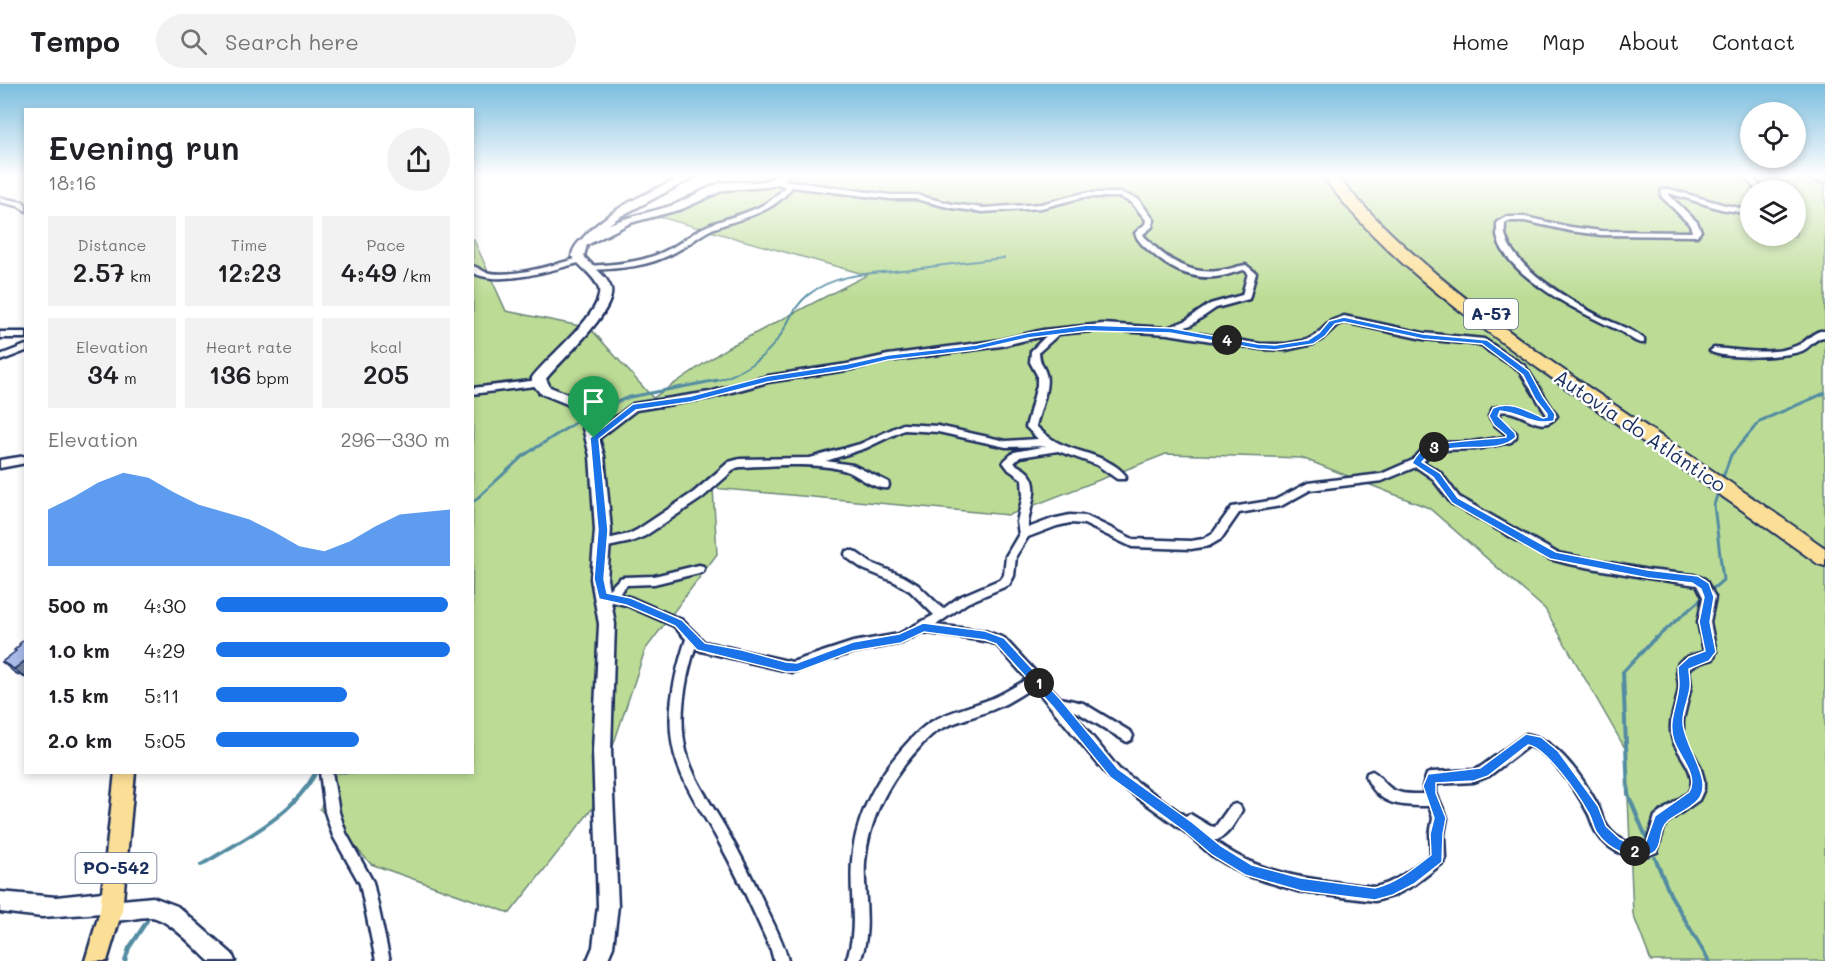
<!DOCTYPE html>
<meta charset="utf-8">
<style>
body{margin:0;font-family:Mali,sans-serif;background:#f2f2f2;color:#202124;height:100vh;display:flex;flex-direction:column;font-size:22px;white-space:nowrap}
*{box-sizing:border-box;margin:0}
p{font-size:20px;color:#757577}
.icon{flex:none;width:33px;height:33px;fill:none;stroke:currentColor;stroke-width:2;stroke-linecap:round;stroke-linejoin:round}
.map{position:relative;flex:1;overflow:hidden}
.sheet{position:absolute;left:24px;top:24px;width:450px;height:666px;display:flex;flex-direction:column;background:#fff;border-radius:0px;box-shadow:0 3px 9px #0003}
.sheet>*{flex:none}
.fabs{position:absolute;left:1740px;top:18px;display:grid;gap:12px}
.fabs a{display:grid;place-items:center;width:66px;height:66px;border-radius:50%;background:#fff;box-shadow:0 3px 9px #0003;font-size:30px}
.pin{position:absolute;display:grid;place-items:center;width:51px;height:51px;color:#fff;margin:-62px -26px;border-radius:50% 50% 50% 0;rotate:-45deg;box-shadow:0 0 6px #0007}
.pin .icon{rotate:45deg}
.km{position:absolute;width:30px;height:30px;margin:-15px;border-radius:50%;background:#222;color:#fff;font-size:16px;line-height:30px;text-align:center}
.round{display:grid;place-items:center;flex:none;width:63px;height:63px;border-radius:32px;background:#f2f2f2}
.headline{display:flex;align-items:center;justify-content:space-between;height:102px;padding:0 24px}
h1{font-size:33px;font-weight:600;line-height:45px}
.figures{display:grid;grid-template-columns:repeat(3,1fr);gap:9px;height:102px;padding:6px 24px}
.figures div{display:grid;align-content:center;border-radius:0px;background:#f2f2f2;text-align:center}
.figures b{font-size:26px;font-weight:600}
.figures small{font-size:16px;font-weight:400}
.figures p{font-size:16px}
.chart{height:168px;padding:12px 24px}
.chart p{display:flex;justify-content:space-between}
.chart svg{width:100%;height:108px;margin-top:6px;fill:#1a73e8;opacity:.7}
ul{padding:0 24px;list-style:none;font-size:20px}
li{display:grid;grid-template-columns:96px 72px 1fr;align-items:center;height:45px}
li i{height:15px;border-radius:8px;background:#1a73e8}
header{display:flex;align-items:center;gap:36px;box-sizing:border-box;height:84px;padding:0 30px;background:#fff;border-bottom:2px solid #e0e0e0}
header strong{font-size:28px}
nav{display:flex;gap:33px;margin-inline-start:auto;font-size:21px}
.search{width:420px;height:54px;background:#f2f2f2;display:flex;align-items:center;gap:15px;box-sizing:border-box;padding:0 21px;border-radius:33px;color:#757577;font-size:22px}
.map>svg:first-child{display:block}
</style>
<header>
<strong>Tempo</strong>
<div class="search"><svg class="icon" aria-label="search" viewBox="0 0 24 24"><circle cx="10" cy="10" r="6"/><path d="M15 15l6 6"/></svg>Search here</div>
<nav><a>Home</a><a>Map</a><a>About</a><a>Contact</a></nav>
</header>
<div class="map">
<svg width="1825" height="877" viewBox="0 0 1825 877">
<rect width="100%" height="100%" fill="#fff"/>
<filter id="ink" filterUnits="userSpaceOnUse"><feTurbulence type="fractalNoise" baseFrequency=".0167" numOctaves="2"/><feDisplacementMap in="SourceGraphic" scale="12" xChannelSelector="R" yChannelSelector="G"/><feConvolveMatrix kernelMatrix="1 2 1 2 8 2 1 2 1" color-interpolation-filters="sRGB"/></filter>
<g filter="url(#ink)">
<path fill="#bcdc95" stroke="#6c867a" stroke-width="1.5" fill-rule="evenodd" d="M740 91H1825V877H1651L1633 830 1626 666 1545 525 1429 424 1302 374 1166 370 1009 431 713 404 717 470 645 566 592 725 510 829 371 780 320 725 336 689 472 688 473 154 506 227 590 244 653 314 727 264 867 191 660 133ZM1750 106H1796V152H1750Z"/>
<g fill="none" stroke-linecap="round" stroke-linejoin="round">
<path stroke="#538ca2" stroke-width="2" d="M713 298C740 290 764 276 780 252 789 238 794 222 808 211 836 188 879 189 913 185 943 181 974 177 1004 174"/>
<g stroke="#538ca2" stroke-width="3">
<path d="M593 327 630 313 718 296"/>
<path d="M1722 396 1731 371 1760 337 1825 309"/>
<path d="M472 419 523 372 581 335"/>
<path d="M1654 556 1723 496 1714 421 1719 405"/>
</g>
<g stroke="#538ca2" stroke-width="4">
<path d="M1646 753 1628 710 1623 588 1655 554"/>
<path d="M1655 774 1670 810 1709 877"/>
<path d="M201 781C243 755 292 733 316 688"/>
<path d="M125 877 129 864 147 837"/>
</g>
<g stroke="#1b2f5e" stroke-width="5">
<g id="street">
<path d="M687 91H698L619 133 593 152 586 161H580L579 159C602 128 652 106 687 91Z"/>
<path d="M1743 91H1751L1763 106H1756Z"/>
<path d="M1800 91H1813L1825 95V99Z"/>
<path d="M774 95 890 111H916L952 120 983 124 1041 120 1084 109H1121L1138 115 1154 136 1152 143 1143 150 1144 152C1164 174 1188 191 1218 187 1228 186 1237 182 1246 181L1256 189 1249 215 1216 224 1191 241 1176 246 1261 260H1286L1307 256 1316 251 1331 237 1344 232 1423 249 1484 255 1525 282 1557 332C1541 353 1522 324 1500 328L1499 332 1501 337 1516 349V353L1511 358 1476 365 1438 366 1430 370 1423 378 1440 388 1459 413 1557 469 1648 486 1694 491 1705 495 1715 513 1710 538 1716 568 1713 575 1696 580 1689 585 1691 602 1683 636V646L1685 655 1700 682 1704 696V705L1699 716 1665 740 1657 768C1633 778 1610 770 1596 748 1592 741 1591 733 1587 727 1577 708 1549 665 1528 662L1489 692 1474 698 1436 700V709L1447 734 1444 750 1445 774 1443 779 1414 801 1393 812 1375 817 1301 808 1245 791 1211 771 1184 747 1109 693 1034 603C1025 608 1016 614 1007 619 987 630 963 634 943 644 933 648 926 656 919 664 889 696 869 734 865 778 863 811 873 845 860 877H846C859 845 849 811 852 777 855 735 874 698 901 666 910 656 919 645 931 638 951 626 975 622 995 613 1006 608 1017 601 1027 595L996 560 985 557 922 548 901 559 853 568 792 588 701 567 695 564C685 596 678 634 686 667 693 696 712 720 726 745 741 771 755 799 767 826 775 843 784 859 788 877H774L771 866C755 831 740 796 721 762 707 735 688 710 678 681 663 640 673 595 686 555L674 542 626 521 599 515 597 512 599 509 606 508 620 494 624 493 654 492 699 481 703 482 704 485 703 488 699 489 654 500 627 501 618 510 632 514 682 536 704 558 792 578 853 558 899 550 934 531 910 507 895 498 863 485 846 473 845 470 846 467H854L871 479 903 492 918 501 943 525 959 513 1001 495 1004 491 1006 472 1019 450 1017 438 1023 411 1022 395 1009 386 1003 378 1014 368 1046 362 1006 363 938 348 904 346 866 364 826 377 853 381 888 398 889 401 888 404C875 406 860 393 849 388 820 377 771 382 740 383L736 384 702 414 645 452 631 458 603 464 599 463 598 460 599 457 629 450 637 446 694 408 729 378 740 375 810 374 860 360 903 340 938 342 1006 357 1038 355 1026 343 1037 301V291L1030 278 1031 267 1047 251 1001 262 888 277 847 286 768 298 710 314 636 326 597 356H591L589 354 591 352 633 320 710 308 768 292 847 280 888 271 1001 256 1043 246 1103 240 1167 244 1185 237 1210 220 1242 211 1248 189 1244 186C1237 187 1229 191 1222 192 1196 197 1172 187 1153 170 1146 164 1138 158 1135 149L1145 140 1146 136 1132 119 1120 113H1084L1041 124 983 128 952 124 916 115H890L792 103C772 131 741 133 712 145 699 151 689 161 677 167 650 183 619 185 588 186L584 184 588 182C616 180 644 179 669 165 683 158 694 147 709 141 736 130 767 127 785 102L774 99ZM1344 238 1423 255 1482 261 1490 268 1519 286 1547 331 1545 333H1541L1509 321 1493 324 1489 332 1495 341 1506 350 1505 353 1471 358 1438 359 1423 365 1413 376 1381 390 1308 399 1275 416 1232 423 1213 449 1203 455 1191 457 1133 455 1086 432 1070 431 1052 435 1028 444C1027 428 1041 406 1030 391 1026 385 1019 383 1014 379L1020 373 1058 367 1097 381 1117 395H1125L1126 392C1111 373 1084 370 1063 361 1053 357 1044 350 1036 342 1039 329 1050 303 1046 290 1043 280 1040 281 1039 268L1059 250 1103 246 1168 250 1261 265 1286 266 1313 260 1322 255 1337 241ZM1416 383 1432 394 1451 419 1550 475 1569 480 1648 494 1697 501 1703 513 1698 538 1704 568C1697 570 1679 573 1677 583 1676 589 1679 596 1679 602 1678 621 1666 637 1673 657 1679 672 1699 690 1689 708L1655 732 1647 759C1629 763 1612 753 1604 737 1601 732 1600 725 1597 720 1583 694 1557 655 1526 650L1479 684 1474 686 1432 688 1427 690 1423 702 1424 710C1407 710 1394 711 1383 697 1379 692 1378 690 1372 687L1367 689 1366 693C1379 722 1400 722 1429 722L1433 734 1430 750 1431 771C1413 784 1397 798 1375 803 1320 796 1259 793 1214 756H1217C1229 751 1236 737 1242 726L1240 722 1235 720 1230 722 1215 743 1210 742 1190 730 1185 732 1119 685 1071 627 1077 628 1127 658 1131 656 1133 652 1131 648 1083 619 1060 614 1004 554 985 547 936 541 967 519 1009 501 1014 492 1016 472 1028 453 1057 442 1070 439 1084 440 1132 463 1191 465 1209 462 1221 455 1239 429 1281 422 1310 406 1382 397Z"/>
<path d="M1669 105 1725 121 1750 126V130L1721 125 1669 109V111L1697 138 1701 147 1697 152 1601 151 1570 147 1525 137H1508L1505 139C1505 143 1504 149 1506 153 1514 184 1575 220 1603 234 1617 241 1632 245 1644 255V259C1636 260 1628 251 1620 247 1585 231 1506 193 1497 152 1497 148 1497 142 1497 138L1506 133H1525L1570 143 1601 147 1692 148 1690 141 1661 112 1662 106Z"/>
<path d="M0 114 23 118 26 121V127L18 122 0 118Z"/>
<path d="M580 174H583V178C554 185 499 204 472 188V182C477 183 481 186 485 188 512 195 554 180 580 174Z"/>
<path d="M1820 247H1825V253C1815 253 1811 263 1802 267 1786 273 1722 276 1710 267L1714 264C1739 266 1772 272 1796 262 1806 259 1810 250 1820 247Z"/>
<rect x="0" y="248" width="26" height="6"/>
<path d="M26 261V267L0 277V271Z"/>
<path d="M539 296 544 299 542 301 472 310V304Z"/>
<path d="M26 372V379L0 384V376Z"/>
<path d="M320 688H332L339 728 346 749 373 798 390 877H376L360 800 333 752 325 728Z"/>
</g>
</g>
<g stroke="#1b2f5e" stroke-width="5">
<g id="secondary">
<path d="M777 91H789L781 99 767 103 724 106 682 125 630 139 587 161 584 172C591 182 608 192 611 205 616 228 560 277 546 295L550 303 577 314 591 327 604 372 611 446 607 495 615 540 611 667 618 822 613 863 607 877H587L593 863 598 822 593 667 599 540 591 495 595 446 590 372 580 332 567 320 540 309 532 299V294C546 274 604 229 599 205 596 193 579 182 572 172 576 140 651 130 676 120 690 114 704 105 718 100 736 95 763 103 777 91Z"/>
<path d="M112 807 119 810 122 816 153 813 177 822 232 870 235 877H209C196 865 167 833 150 833 135 833 118 840 104 834L102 829 42 833 0 828V808L56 813Z"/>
</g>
</g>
<g stroke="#1b2f5e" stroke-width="5">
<path id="primary" d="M115 688H135L122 827 107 877H85L100 827Z"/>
</g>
<g stroke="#1b2f5e" stroke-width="4">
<path id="highway" d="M1322 91H1336C1409 177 1499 242 1591 305 1669 358 1748 409 1825 464V482L1818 480C1727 414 1633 352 1542 287 1463 231 1380 171 1322 91Z"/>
</g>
<use href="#street" fill="#fff" fill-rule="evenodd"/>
<use href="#secondary" fill="#fff" fill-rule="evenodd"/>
<use href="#primary" fill="#fbdf96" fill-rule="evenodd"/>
<use href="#highway" fill="#fbdf96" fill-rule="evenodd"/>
</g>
<path fill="#92a1c9" stroke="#1b2f5e" stroke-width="1.5" d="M26 554V594L15 589 2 578 16 568Z"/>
<path fill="#7783a4" stroke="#1b2f5e" stroke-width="1.5" d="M26 576V594L14 585Z"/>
<path fill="#aabbea" stroke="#1b2f5e" stroke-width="1.5" d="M26 554V576L14 585 2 578 16 567 14 566 20 561 19 560Z"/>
</g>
<linearGradient id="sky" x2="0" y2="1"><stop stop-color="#7bbdde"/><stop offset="0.43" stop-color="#fff"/><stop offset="1" stop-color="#fff" stop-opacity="0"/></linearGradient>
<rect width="1825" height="214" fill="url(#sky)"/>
<path fill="#1a73e8" stroke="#fff" stroke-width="1.5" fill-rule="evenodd" d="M1344 233 1423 250 1487 256 1529 287 1543 313 1555 330 1554 337C1535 342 1520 329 1500 327L1498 332 1515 349 1516 353C1497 374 1441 352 1422 378L1440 389 1458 414 1556 468 1648 486 1698 492 1709 499 1714 513 1710 538 1716 568 1709 577 1689 585C1689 591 1691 597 1690 603 1689 615 1682 627 1683 639 1684 663 1715 697 1698 716 1690 725 1677 730 1668 737 1658 745 1663 763 1653 769 1635 780 1607 764 1597 749 1593 743 1592 734 1588 728 1579 712 1546 663 1528 661L1488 692 1474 697 1436 699V709L1446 734 1443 750 1442 778 1414 800 1393 811 1375 816 1301 807 1245 791 1212 771 1184 747 1110 693 1053 623 996 560 985 556 924 548 901 559 853 567 797 588H786L697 566 675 542 626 521 599 515 594 495 598 446 590 354 633 320 691 312 768 292 847 280 888 271 976 261 1028 249 1087 241 1170 244 1258 260 1275 261 1308 256 1319 249 1329 237ZM1344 238 1423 255 1482 260 1523 291 1535 315 1547 330V333L1543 334C1528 327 1509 316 1493 324L1489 332 1494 341 1506 351V353C1487 356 1436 357 1424 364 1419 368 1415 374 1412 379L1433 393 1452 419 1550 475 1648 494 1692 499 1701 505 1704 513 1699 538 1705 567 1689 573 1678 583C1678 589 1679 595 1679 601 1678 621 1667 637 1674 657 1679 672 1699 692 1689 708L1655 732 1645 760H1632L1620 755 1606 742 1598 722 1558 667 1541 653 1526 650 1480 684 1428 690 1423 702 1434 734 1430 750 1431 771C1414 784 1397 799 1375 804L1301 794 1252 781 1221 762 1193 739 1118 685 1061 616 1004 554 985 547 923 539 899 550 853 558 797 579 786 578 742 566 705 559 682 536 631 514 607 509 604 495 608 446 599 355 636 326 691 318 768 298 847 286 888 276 976 266 1028 254 1087 247 1170 249 1258 265 1275 266 1313 260 1325 252 1335 240Z"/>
<g text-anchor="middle" stroke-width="5" stroke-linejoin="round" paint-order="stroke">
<g fill="#fff" stroke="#5f6d8e" stroke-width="1.5">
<rect x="1464" y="215" width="54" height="30" rx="4.5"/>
<rect x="75.5" y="769" width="81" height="30" rx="4.5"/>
</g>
<g font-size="18" font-weight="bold" fill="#1b2f5e">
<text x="1491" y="236">A-57</text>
<text x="116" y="790">PO-542</text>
</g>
<g font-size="20" fill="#1b2f5e" stroke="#fff">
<text transform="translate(1640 347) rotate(34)" y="7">Autovía do Atlántico</text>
</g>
</g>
</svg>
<div class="fabs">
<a><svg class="icon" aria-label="locate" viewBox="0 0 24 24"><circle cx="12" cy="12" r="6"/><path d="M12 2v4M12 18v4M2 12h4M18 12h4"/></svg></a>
<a><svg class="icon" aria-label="layers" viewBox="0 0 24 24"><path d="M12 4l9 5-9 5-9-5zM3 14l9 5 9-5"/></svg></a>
</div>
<div class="pin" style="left:594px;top:354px;background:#1e9e55"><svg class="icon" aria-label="arrive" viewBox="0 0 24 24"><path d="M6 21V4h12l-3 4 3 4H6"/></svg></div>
<b class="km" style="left:1039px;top:599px">1</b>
<b class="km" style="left:1635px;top:767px">2</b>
<b class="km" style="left:1434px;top:363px">3</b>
<b class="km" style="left:1227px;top:256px">4</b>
<section class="sheet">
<div class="headline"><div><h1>Evening run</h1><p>18:16</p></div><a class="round"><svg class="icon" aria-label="share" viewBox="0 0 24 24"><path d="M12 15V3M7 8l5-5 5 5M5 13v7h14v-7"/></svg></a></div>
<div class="figures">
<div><p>Distance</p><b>2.57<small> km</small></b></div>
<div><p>Time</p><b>12:23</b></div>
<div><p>Pace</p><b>4:49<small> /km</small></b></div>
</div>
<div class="figures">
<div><p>Elevation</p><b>34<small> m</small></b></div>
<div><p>Heart rate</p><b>136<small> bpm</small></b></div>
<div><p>kcal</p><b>205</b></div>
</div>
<div class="chart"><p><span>Elevation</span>296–330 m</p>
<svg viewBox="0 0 160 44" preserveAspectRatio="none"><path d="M0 44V21L10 16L20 10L30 6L40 8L50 14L60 19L70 22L80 25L90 30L100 36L110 38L120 34L130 28L140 23L150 22L160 21V44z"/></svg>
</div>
<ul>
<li><b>500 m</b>4:30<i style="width:99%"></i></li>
<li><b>1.0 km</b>4:29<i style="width:100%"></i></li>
<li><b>1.5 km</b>5:11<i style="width:56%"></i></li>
<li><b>2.0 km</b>5:05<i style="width:61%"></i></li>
</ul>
</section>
</div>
